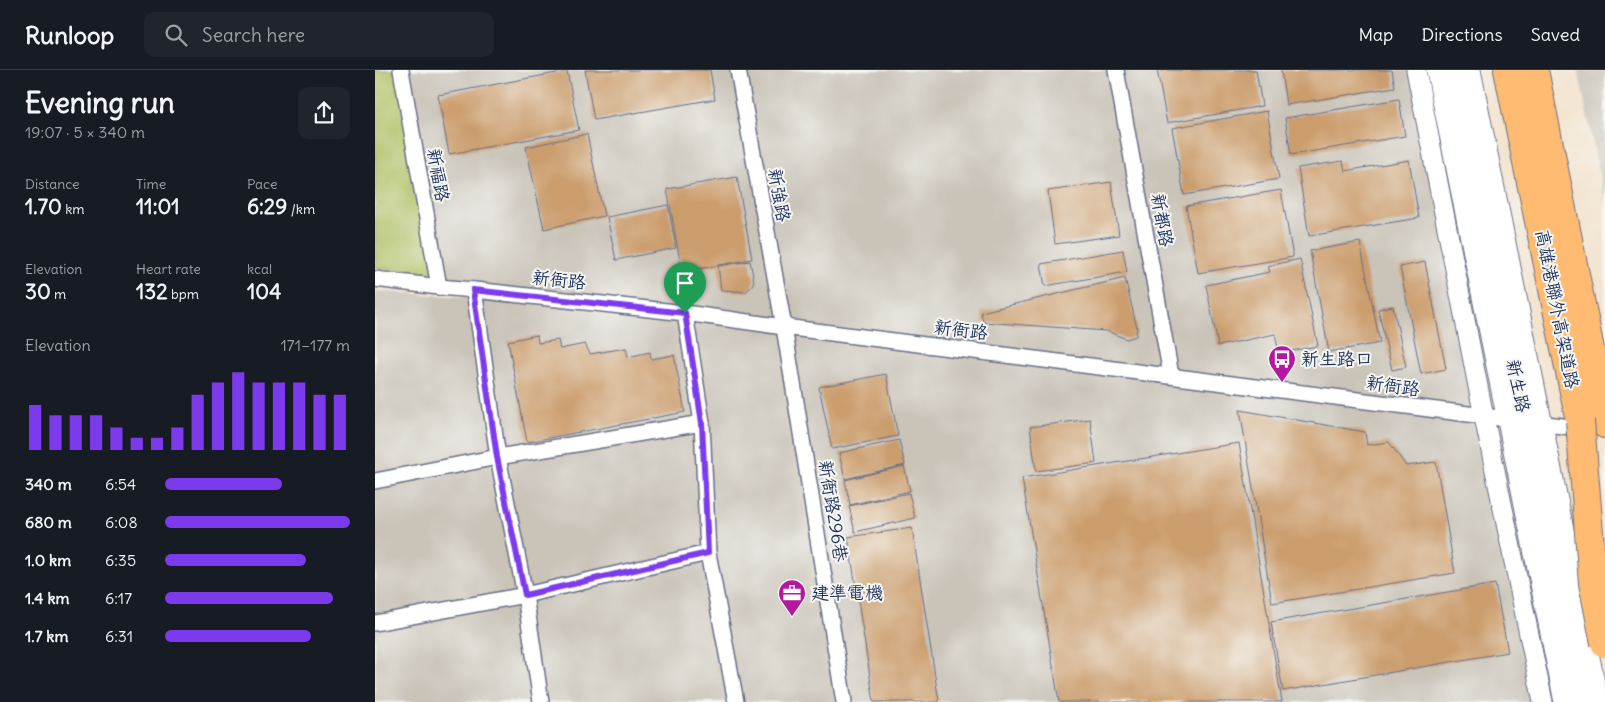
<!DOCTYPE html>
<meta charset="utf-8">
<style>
body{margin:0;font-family:Delius,"LXGW WenKai TC",sans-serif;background:#20242c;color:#f1f3f6;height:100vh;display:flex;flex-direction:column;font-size:19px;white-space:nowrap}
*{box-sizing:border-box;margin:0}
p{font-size:16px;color:#9ea1a6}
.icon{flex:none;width:28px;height:28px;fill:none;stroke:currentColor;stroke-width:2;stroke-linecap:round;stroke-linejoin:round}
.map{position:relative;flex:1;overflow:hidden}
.details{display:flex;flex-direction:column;background:#171b24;width:375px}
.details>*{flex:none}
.pin{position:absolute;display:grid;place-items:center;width:42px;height:42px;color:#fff;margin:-51px -21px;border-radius:50% 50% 50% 0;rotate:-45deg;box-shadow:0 0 5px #0007}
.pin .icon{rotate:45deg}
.round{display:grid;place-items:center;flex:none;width:52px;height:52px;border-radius:10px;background:#20242c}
.headline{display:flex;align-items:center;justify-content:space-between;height:85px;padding:0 25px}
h1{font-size:28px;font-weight:700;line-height:38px}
.metrics{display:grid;grid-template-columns:repeat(3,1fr);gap:8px;height:85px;padding:5px 25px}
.metrics div{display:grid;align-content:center}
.metrics b{font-size:21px;font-weight:700}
.metrics small{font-size:14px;font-weight:400}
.metrics p{font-size:14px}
.chart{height:140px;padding:10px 25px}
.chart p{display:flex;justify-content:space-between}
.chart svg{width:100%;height:90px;margin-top:5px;stroke:#7c3aed;stroke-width:6}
ul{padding:0 25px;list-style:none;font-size:16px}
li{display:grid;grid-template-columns:80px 60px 1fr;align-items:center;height:38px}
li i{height:12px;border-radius:6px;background:#7c3aed}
header{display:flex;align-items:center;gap:30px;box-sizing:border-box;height:70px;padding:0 25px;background:#171b24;border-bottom:1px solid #363941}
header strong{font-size:24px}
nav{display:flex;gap:28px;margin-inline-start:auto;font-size:18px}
.search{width:350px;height:45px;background:#20242c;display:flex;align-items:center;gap:12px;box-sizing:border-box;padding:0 18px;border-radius:10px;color:#9ea1a6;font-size:19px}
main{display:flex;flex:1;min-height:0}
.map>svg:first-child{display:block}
</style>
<header>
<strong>Runloop</strong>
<div class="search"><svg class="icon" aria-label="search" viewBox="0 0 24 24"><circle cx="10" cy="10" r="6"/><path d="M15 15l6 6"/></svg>Search here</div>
<nav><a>Map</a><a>Directions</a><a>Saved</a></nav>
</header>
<main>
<section class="details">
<div class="headline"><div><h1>Evening run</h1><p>19:07 · 5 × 340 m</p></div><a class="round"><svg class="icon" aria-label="share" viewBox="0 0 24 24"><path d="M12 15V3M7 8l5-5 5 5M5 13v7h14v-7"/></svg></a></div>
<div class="metrics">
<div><p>Distance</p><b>1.70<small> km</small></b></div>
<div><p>Time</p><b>11:01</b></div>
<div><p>Pace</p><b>6:29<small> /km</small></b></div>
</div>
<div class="metrics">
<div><p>Elevation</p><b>30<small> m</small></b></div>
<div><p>Heart rate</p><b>132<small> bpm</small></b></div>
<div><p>kcal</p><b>104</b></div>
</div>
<div class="chart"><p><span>Elevation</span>171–177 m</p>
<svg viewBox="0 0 160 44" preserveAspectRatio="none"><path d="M5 44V22M15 44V27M25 44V27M35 44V27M45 44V33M55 44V38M65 44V38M75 44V33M85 44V17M95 44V11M105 44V6M115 44V11M125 44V11M135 44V11M145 44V17M155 44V17"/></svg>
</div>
<ul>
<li><b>340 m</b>6:54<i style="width:63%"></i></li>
<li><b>680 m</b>6:08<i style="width:100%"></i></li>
<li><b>1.0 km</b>6:35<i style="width:76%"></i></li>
<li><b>1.4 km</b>6:17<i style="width:91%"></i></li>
<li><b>1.7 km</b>6:31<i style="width:79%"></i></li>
</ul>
</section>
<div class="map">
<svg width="1230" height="632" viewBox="0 0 1230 632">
<rect width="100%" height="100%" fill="#f6f6f2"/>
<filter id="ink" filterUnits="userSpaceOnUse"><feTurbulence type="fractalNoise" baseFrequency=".02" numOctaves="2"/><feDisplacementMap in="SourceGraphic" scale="10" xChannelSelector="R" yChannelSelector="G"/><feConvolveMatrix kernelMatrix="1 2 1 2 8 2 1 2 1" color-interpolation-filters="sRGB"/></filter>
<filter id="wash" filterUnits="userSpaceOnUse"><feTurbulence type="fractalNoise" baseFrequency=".0096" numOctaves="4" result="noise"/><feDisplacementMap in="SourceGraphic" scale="20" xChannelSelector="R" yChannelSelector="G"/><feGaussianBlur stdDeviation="1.12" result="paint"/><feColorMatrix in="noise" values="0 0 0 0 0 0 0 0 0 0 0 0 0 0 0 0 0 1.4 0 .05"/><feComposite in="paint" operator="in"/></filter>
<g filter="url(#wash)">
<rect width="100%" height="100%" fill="#f3e4cf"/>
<g fill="#c9c3b8">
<path d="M23 0H1041L1168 632H0V221L290 241 64 217Z"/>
<path d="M1203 0H1230V132Z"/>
</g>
<path fill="#afc064" stroke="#657861" d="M0 0H23L62 203 0 198Z"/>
<g id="blocks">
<g fill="#cb9d6d">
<path d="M210 0H335L340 29 219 50Z"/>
<path d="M782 0H881L887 36 792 53Z"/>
<path d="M906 0H1017L1020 17 911 35Z"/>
<path d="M192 1 204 60 74 84 63 25Z"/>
<path d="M1024 29 1030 66 916 85 910 48Z"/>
<path d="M892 41 904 109 809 125 797 58Z"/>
<path d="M212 64 229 146 169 159 151 77Z"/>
<path d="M1034 90 1044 148 934 166 923 98 968 91 970 101Z"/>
<path d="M362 107 377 189 307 202 292 119Z"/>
<path d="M736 112 744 165 680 174 673 121Z"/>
<path d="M906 120 918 187 823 203 811 136Z"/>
<path d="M293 135 301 178 241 190 232 147Z"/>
<path d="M985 172 1005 273 954 282 935 181Z"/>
<path d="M748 180 752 202 670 216 666 194Z"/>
<path d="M925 189 943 276 904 283 900 264 843 276 831 215 895 202 893 196Z"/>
<path d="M375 191 379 211 376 217 371 222 346 220 343 196Z"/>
<path d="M1050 192 1071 299 1046 304 1025 197Z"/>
<path d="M750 208 762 258 761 266 752 269 731 261 608 252 606 242Z"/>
<path d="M1018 236 1031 297 1017 300 1003 239Z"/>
<path d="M162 265 163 273 183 270 185 279 210 274 215 284 251 278 253 287 275 282 276 289 299 285 310 342 152 372 133 271Z"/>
<path d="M511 304 523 366 457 379 444 317Z"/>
<path d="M865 340 990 362 992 375 1014 372 1031 396 1061 392 1080 503 897 533Z"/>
<path d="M715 349 721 393 661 401 655 357Z"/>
<path d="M524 370 530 395 470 409 464 383Z"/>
<path d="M864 373 907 632H684L647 408Z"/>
<path d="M529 396 535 421 475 435 470 410Z"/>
<path d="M534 423 540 448 480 462 474 436Z"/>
<path d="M537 458 564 632H499L473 467Z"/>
<path d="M1120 514 1133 582 908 621 896 552Z"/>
</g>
</g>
</g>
<g filter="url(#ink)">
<use href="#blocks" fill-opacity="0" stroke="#676e86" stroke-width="1"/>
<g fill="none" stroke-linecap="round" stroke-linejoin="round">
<g stroke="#676e86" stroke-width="18">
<g id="minor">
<path d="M26 0 64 217"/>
<path d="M363 0 409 257 469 632"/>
<path d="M741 0 796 305"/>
<path d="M0 209 64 217 99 220 310 243 409 257 1211 359"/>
<path d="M99 220 123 387 150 525 166 632"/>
<path d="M310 243 327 353 333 483 361 632"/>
<path d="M0 411 123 387 327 353"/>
<path d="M0 553 150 525 333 483"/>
</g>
</g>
<g stroke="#676e86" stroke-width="21">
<g id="tertiary">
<path d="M1041 0 1109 347 1168 632"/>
<path d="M1061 0 1189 632"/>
<path d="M1079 0 1207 632"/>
<path d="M1096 0 1224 632"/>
</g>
</g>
<g stroke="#676e86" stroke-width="30">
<g id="motorway">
<path d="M1133 0 1205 351"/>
<path d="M1159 0 1230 354"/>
</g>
</g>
<use href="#minor" stroke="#fff" stroke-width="15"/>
<use href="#tertiary" stroke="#fff" stroke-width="19"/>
<use href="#motorway" stroke="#ffbb71" stroke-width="28"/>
<g stroke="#676e86" stroke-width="30" stroke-linecap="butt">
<path id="motorway-bridge" d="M1205 351 1218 513 1230 573"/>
</g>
<use href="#motorway-bridge" stroke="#ffbb71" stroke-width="28"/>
</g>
</g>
<g fill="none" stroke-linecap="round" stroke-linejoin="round" filter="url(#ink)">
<g stroke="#fff" stroke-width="10">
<path id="route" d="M98 220 310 243 327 353 333 483 150 525 122 387Z"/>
</g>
<use href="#route" stroke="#7c3aed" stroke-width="6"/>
</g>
<defs>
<g id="bus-pin" transform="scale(1.4375)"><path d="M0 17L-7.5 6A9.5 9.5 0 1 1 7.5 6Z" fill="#b5179e" stroke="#f6f6f2"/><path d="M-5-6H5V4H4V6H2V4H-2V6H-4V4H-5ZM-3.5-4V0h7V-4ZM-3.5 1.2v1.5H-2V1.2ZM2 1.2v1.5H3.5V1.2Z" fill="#fff"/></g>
<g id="office-pin" transform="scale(1.4375)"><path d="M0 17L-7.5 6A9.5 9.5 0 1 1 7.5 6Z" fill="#b5179e" stroke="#f6f6f2"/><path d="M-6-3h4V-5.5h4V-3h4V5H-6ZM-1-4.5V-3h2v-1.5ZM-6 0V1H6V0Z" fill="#fff"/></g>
</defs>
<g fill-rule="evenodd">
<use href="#bus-pin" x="907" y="289"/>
<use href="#office-pin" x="417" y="523"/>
</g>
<g text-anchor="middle" stroke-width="4" stroke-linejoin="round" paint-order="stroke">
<g font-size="18" fill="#1b2f5e" stroke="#f6f6f2">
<text transform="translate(63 105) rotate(80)" y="6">新福路</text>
<text transform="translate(404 125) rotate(80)" y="6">新強路</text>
<text transform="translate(787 150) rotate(80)" y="6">新都路</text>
<text transform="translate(184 210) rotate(6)" y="6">新衙路</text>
<text transform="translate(1182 239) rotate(79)" y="6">高雄港聯外高架道路</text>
<text transform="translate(586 260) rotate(7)" y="6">新衙路</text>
<text transform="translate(1018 316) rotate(8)" y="6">新衙路</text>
<text transform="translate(1143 316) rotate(78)" y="6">新生路</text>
<text transform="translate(458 441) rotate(81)" y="6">新衙路296巷</text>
</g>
<g font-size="18" fill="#1b2f5e" stroke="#f6f6f2" text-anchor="start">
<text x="926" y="295">新生路口</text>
<text x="436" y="529">建準電機</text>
</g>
</g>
</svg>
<div class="pin" style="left:310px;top:243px;background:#1e9e55"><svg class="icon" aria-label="arrive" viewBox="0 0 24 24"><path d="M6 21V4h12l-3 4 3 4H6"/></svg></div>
</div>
</main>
